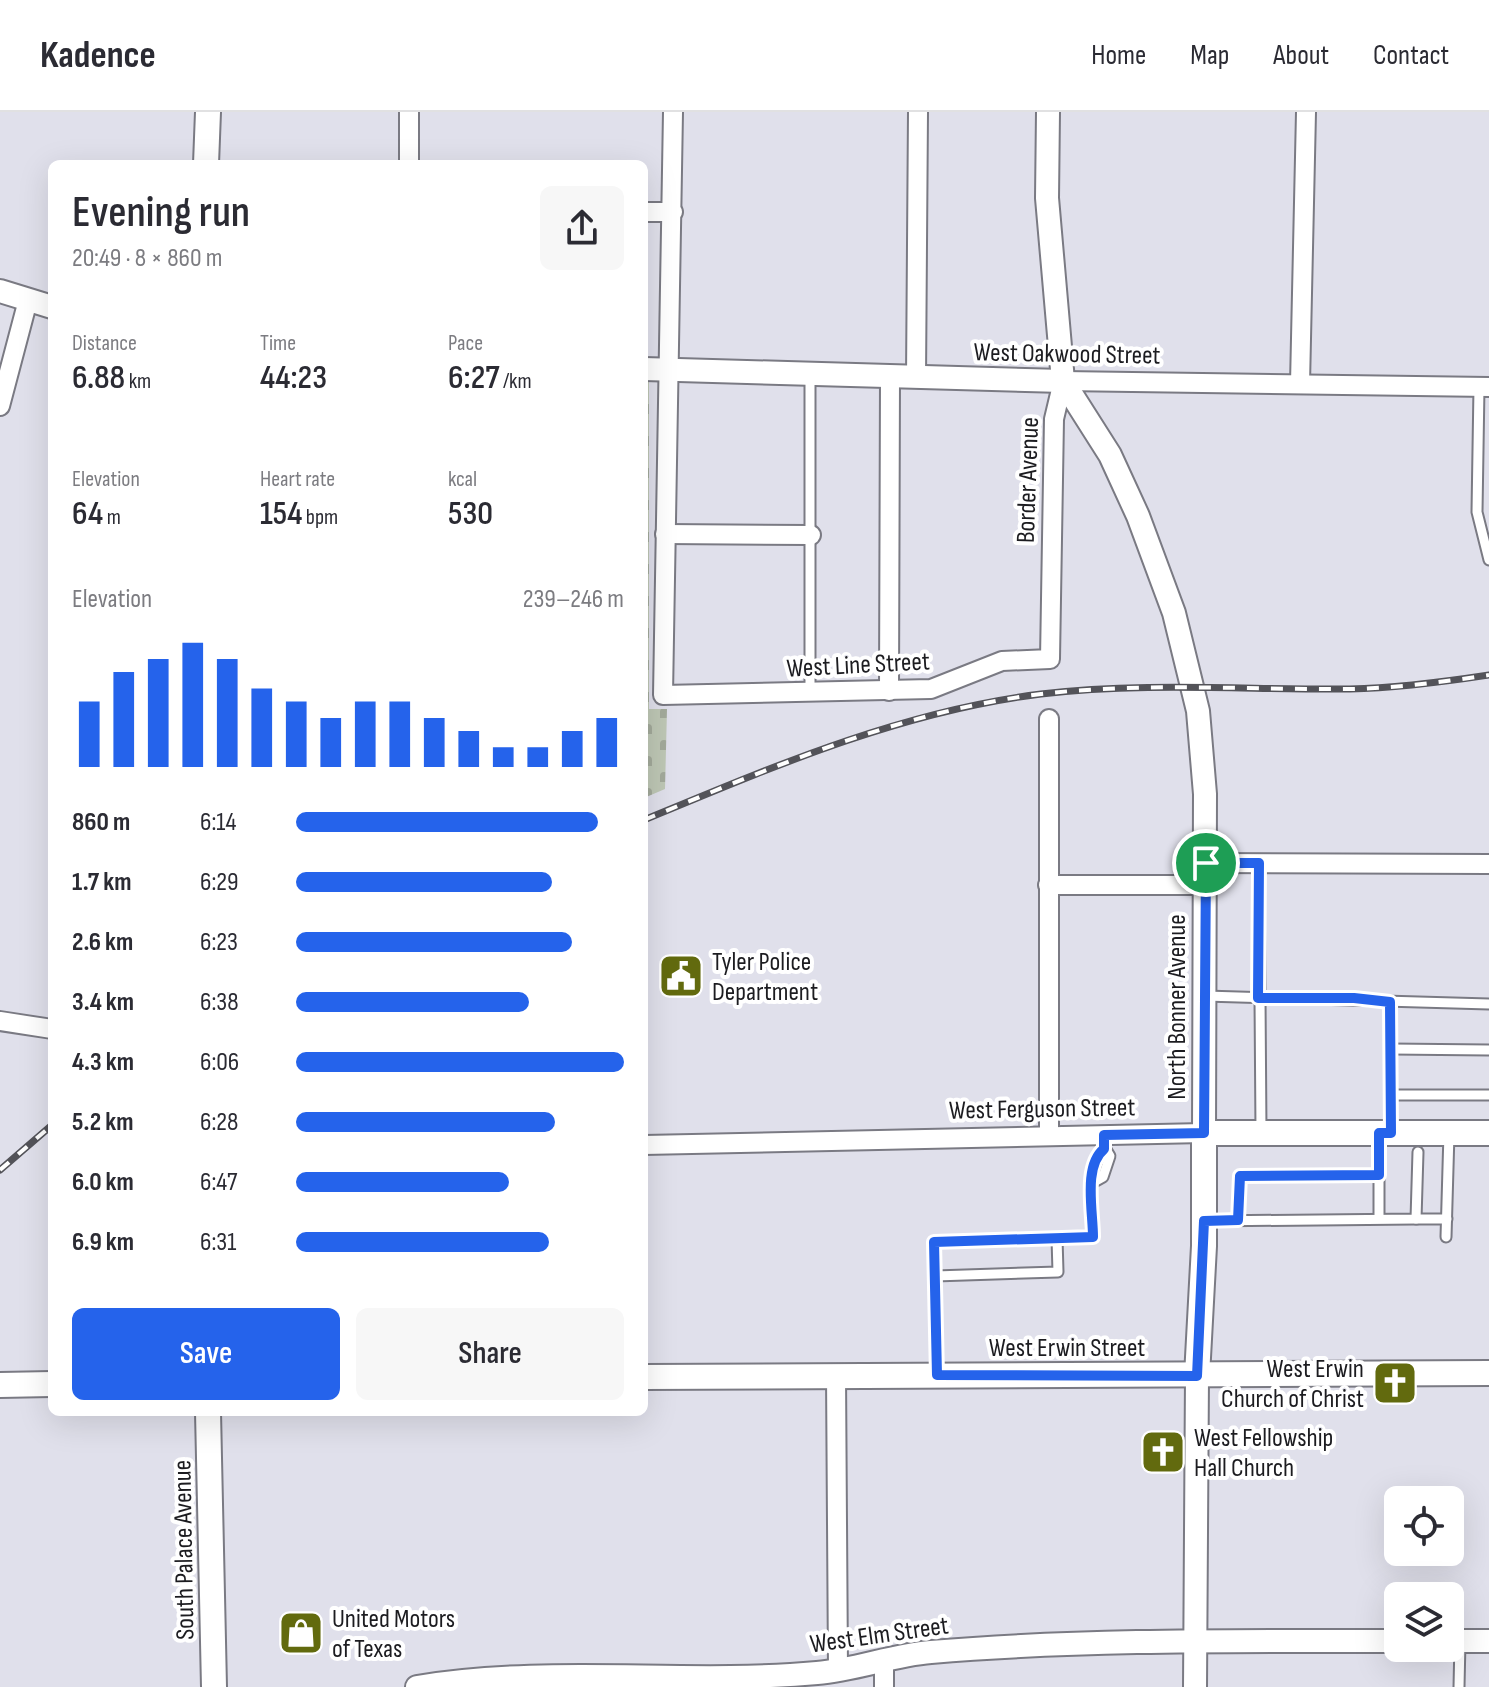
<!DOCTYPE html>
<meta charset="utf-8">
<style>
body{margin:0;font-family:"Sofia Sans Condensed",sans-serif;background:#f7f7f7;color:#2b2b33;height:100vh;display:flex;flex-direction:column;font-size:30px;white-space:nowrap}
*{box-sizing:border-box;margin:0}
p{font-size:26px;color:#7c7c81}
.icon{flex:none;width:44px;height:44px;fill:none;stroke:currentColor;stroke-width:2;stroke-linecap:round;stroke-linejoin:round}
.map{position:relative;flex:1;overflow:hidden}
.details{position:absolute;left:48px;top:48px;width:600px;height:1256px;display:flex;flex-direction:column;background:#fff;border-radius:12px;box-shadow:0 8px 32px #0002}
.details>*{flex:none}
.controls{position:absolute;left:1384px;top:1374px;display:grid;gap:16px}
.controls a{display:grid;place-items:center;width:80px;height:80px;border-radius:12px;background:#fff;box-shadow:0 8px 32px #0002;font-size:40px}
.pin{position:absolute;display:grid;place-items:center;width:68px;height:68px;color:#fff;margin:-34px;border:4px solid #fff;border-radius:50%;box-shadow:0 2px 8px #0007}
.round{display:grid;place-items:center;flex:none;width:84px;height:84px;border-radius:12px;background:#f7f7f7}
.headline{display:flex;align-items:center;justify-content:space-between;height:136px;padding:0 24px}
h1{font-size:44px;font-weight:600;line-height:60px}
.metrics{display:grid;grid-template-columns:repeat(3,1fr);gap:12px;height:136px;padding:8px 24px}
.metrics div{display:grid;align-content:center}
.metrics b{font-size:34px;font-weight:600}
.metrics small{font-size:22px;font-weight:400}
.metrics p{font-size:22px}
.chart{height:224px;padding:16px 24px}
.chart p{display:flex;justify-content:space-between}
.chart svg{width:100%;height:144px;margin-top:8px;stroke:#2563eb;stroke-width:6}
.primary-button{display:flex;gap:16px;margin-top:auto;padding:16px 24px}
.primary-button a{flex:1;height:92px;border-radius:12px;background:#2563eb;color:#fff;font-size:32px;font-weight:600;line-height:92px;text-align:center}
.primary-button a+a{background:#f7f7f7;color:#2b2b33}
ul{padding:0 24px;list-style:none;font-size:26px}
li{display:grid;grid-template-columns:128px 96px 1fr;align-items:center;height:60px}
li i{height:20px;border-radius:10px;background:#2563eb}
header{display:flex;align-items:center;gap:48px;box-sizing:border-box;height:112px;padding:0 40px;background:#fff;border-bottom:2px solid #e1e1e2}
header strong{font-size:38px}
nav{display:flex;gap:44px;margin-inline-start:auto;font-size:28px}
.map>svg:first-child{display:block}
</style>
<header>
<strong>Kadence</strong>
<nav><a>Home</a><a>Map</a><a>About</a><a>Contact</a></nav>
</header>
<div class="map">
<svg width="1489" height="1575" viewBox="0 0 1489 1575">
<defs>
<pattern id="cemetery-stones" width="16" height="16" patternUnits="userSpaceOnUse" patternTransform="scale(2)"><rect width="16" height="16" fill="#bec7b5"/><path d="M2 7V4a2 2 0 0 1 4 0v3zM10 15v-3a2 2 0 0 1 4 0v3z" fill="#a3aa9b"/></pattern>
</defs>
<rect width="100%" height="100%" fill="#e0e0eb"/>
<path fill="url(#cemetery-stones)" d="M644 270H649V597H667L665 677 644 686Z"/>
<g fill="none" stroke-linecap="round" stroke-linejoin="round">
<g stroke="#7a7a83" stroke-width="13">
<g id="service">
<path d="M810 263V580"/>
<path d="M1479 275 1477 400 1489 448"/>
<path d="M1259 751 1261 1020"/>
<path d="M1205 884 1489 892"/>
<path d="M1390 890 1391 1019"/>
<path d="M1391 937 1489 938"/>
<path d="M1391 983H1489"/>
<path d="M1379 1022V1063"/>
<path d="M1094 1070 1103 1065 1110 1044 1104 1034"/>
<path d="M1416 1107H1447"/>
<path d="M1238 1108 1240 1064 1379 1063V1106"/>
<path d="M1204 1109 1416 1107 1418 1040"/>
<path d="M1446 1125 1449 1021"/>
<path d="M935 1164 1058 1160 1057 1126"/>
<path d="M937 1263 934 1130 1093 1125C1093 1099 1083 1055 1104 1037"/>
<path d="M1459 1575 1460 1529"/>
</g>
</g>
<g stroke="#7a7a83" stroke-width="22">
<g id="minor">
<path d="M673 0 663 583 931 577 1002 549 1050 547 1054 307 1063 269 1489 275"/>
<path d="M409 52V0"/>
<path d="M644 100H673"/>
<path d="M916 266 918 0"/>
<path d="M1300 272 1306 0"/>
<path d="M0 294 28 188"/>
<path d="M665 422 811 423"/>
<path d="M889 579 890 266"/>
<path d="M1049 607V1024"/>
<path d="M1206 751 1489 752"/>
<path d="M1048 773H1205"/>
<path d="M0 909 52 917"/>
<path d="M644 1033 1204 1021"/>
<path d="M836 1262 838 1558"/>
<path d="M884 1550V1575"/>
</g>
</g>
<g stroke="#7a7a83" stroke-width="26">
<g id="tertiary">
<path d="M1048 0 1047 86 1063 269 1110 343 1138 404 1174 501 1198 599 1205 682 1204 1021"/>
<path d="M0 179 52 195"/>
<path d="M644 257 1063 269"/>
<path d="M1450 1529H1489"/>
<path d="M417 1575C549 1553 684 1573 817 1561 856 1558 892 1543 931 1540 1086 1527 1243 1529 1398 1529"/>
<path d="M1195 1575 1197 1264"/>
</g>
</g>
<g stroke="#7a7a83" stroke-width="28">
<g id="secondary">
<path d="M206 52 208 0"/>
<path d="M1197 1264 1204 1134V1021H1489"/>
<path d="M644 1265 1489 1261"/>
<path d="M0 1273 52 1272"/>
<path d="M208 1300 214 1575"/>
</g>
</g>
<use href="#service" stroke="#fff" stroke-width="9"/>
<use href="#minor" stroke="#fff" stroke-width="18"/>
<use href="#tertiary" stroke="#fff" stroke-width="22"/>
<use href="#secondary" stroke="#fff" stroke-width="24"/>
<g stroke="#535359" stroke-width="7">
<g id="rail">
<path d="M644 708C772 655 902 599 1041 582 1144 570 1248 578 1350 577 1397 576 1443 570 1489 563"/>
<path d="M0 1058 52 1013"/>
</g>
</g>
<use href="#rail" stroke="#fff" stroke-width="4" stroke-dasharray="12" stroke-linecap="butt"/>
</g>
<g fill="none" stroke-linecap="round" stroke-linejoin="round">
<g stroke="#fff" stroke-width="16">
<path id="route" d="M1206 751H1259L1258 886H1354L1390 890 1391 1021H1379V1063L1240 1064 1238 1108 1204 1109 1197 1264 937 1263 934 1130 1093 1125C1093 1099 1083 1054 1104 1037V1023L1204 1021Z"/>
</g>
<use href="#route" stroke="#2563eb" stroke-width="10"/>
</g>
<defs>
<g id="civic-square" transform="scale(2.3)"><rect x="-9" y="-9" width="18" height="18" rx="4" fill="#626a0e" stroke="#fff"/><path d="M-.6-6.5H3V-4.5H.6V-3L4-1V1h2V6H-6V1h2V-1L-.6-3ZM-1.2 2.5V6h2.4V2.5Z" fill="#fff"/></g>
<g id="church-square" transform="scale(2.3)"><rect x="-9" y="-9" width="18" height="18" rx="4" fill="#626a0e" stroke="#fff"/><path d="M-1.2-6h2.4v3.5h3.3v2.4h-3.3V6h-2.4V-.1h-3.3v-2.4h3.3Z" fill="#fff"/></g>
<g id="shop-square" transform="scale(2.3)"><rect x="-9" y="-9" width="18" height="18" rx="4" fill="#626a0e" stroke="#fff"/><path d="M-5-2.5h2.3a2.7 3.5 0 0 1 5.4 0H5L5.5 6h-11ZM-1.5-2.5h3a1.5 2.3 0 0 0-3 0Z" fill="#fff"/></g>
</defs>
<g fill-rule="evenodd">
<use href="#civic-square" x="681" y="864"/>
<use href="#church-square" x="1395" y="1271"/>
<use href="#church-square" x="1163" y="1340"/>
<use href="#shop-square" x="301" y="1521"/>
</g>
<g text-anchor="middle" stroke-width="8" stroke-linejoin="round" paint-order="stroke">
<g font-size="26" fill="#1c1c20" stroke="#fff">
<text transform="translate(1067 241) rotate(1)" y="9">West Oakwood Street</text>
<text transform="translate(1027 368) rotate(-88)" y="9">Border Avenue</text>
<text transform="translate(858 552) rotate(-3)" y="9">West Line Street</text>
<text transform="translate(1176 895) rotate(-90)" y="9">North Bonner Avenue</text>
<text transform="translate(1042 996) rotate(-1)" y="9">West Ferguson Street</text>
<text x="1067" y="1244">West Erwin Street</text>
<text transform="translate(183 1438) rotate(-91)" y="9">South Palace Avenue</text>
<text transform="translate(879 1522) rotate(-8)" y="9">West Elm Street</text>
</g>
<g font-size="26" fill="#1c1c20" stroke="#fff" text-anchor="start">
<text x="712" y="858">Tyler Police<tspan x="712" dy="30">Department</tspan></text>
<text x="1364" y="1265" text-anchor="end">West Erwin<tspan x="1364" dy="30">Church of Christ</tspan></text>
<text x="1194" y="1334">West Fellowship<tspan x="1194" dy="30">Hall Church</tspan></text>
<text x="332" y="1515">United Motors<tspan x="332" dy="30">of Texas</tspan></text>
</g>
</g>
</svg>
<div class="controls">
<a><svg class="icon" aria-label="locate" viewBox="0 0 24 24"><circle cx="12" cy="12" r="6"/><path d="M12 2v4M12 18v4M2 12h4M18 12h4"/></svg></a>
<a><svg class="icon" aria-label="layers" viewBox="0 0 24 24"><path d="M12 4l9 5-9 5-9-5zM3 14l9 5 9-5"/></svg></a>
</div>
<div class="pin" style="left:1206px;top:751px;background:#1e9e55"><svg class="icon" aria-label="arrive" viewBox="0 0 24 24"><path d="M6 21V4h12l-3 4 3 4H6"/></svg></div>
<section class="details">
<div class="headline"><div><h1>Evening run</h1><p>20:49 · 8 × 860 m</p></div><a class="round"><svg class="icon" aria-label="share" viewBox="0 0 24 24"><path d="M12 15V3M7 8l5-5 5 5M5 13v7h14v-7"/></svg></a></div>
<div class="metrics">
<div><p>Distance</p><b>6.88<small> km</small></b></div>
<div><p>Time</p><b>44:23</b></div>
<div><p>Pace</p><b>6:27<small> /km</small></b></div>
</div>
<div class="metrics">
<div><p>Elevation</p><b>64<small> m</small></b></div>
<div><p>Heart rate</p><b>154<small> bpm</small></b></div>
<div><p>kcal</p><b>530</b></div>
</div>
<div class="chart"><p><span>Elevation</span>239–246 m</p>
<svg viewBox="0 0 160 44" preserveAspectRatio="none"><path d="M5 44V24M15 44V15M25 44V11M35 44V6M45 44V11M55 44V20M65 44V24M75 44V29M85 44V24M95 44V24M105 44V29M115 44V33M125 44V38M135 44V38M145 44V33M155 44V29"/></svg>
</div>
<ul>
<li><b>860 m</b>6:14<i style="width:92%"></i></li>
<li><b>1.7 km</b>6:29<i style="width:78%"></i></li>
<li><b>2.6 km</b>6:23<i style="width:84%"></i></li>
<li><b>3.4 km</b>6:38<i style="width:71%"></i></li>
<li><b>4.3 km</b>6:06<i style="width:100%"></i></li>
<li><b>5.2 km</b>6:28<i style="width:79%"></i></li>
<li><b>6.0 km</b>6:47<i style="width:65%"></i></li>
<li><b>6.9 km</b>6:31<i style="width:77%"></i></li>
</ul>
<div class="primary-button"><a>Save</a><a>Share</a></div>
</section>
</div>
